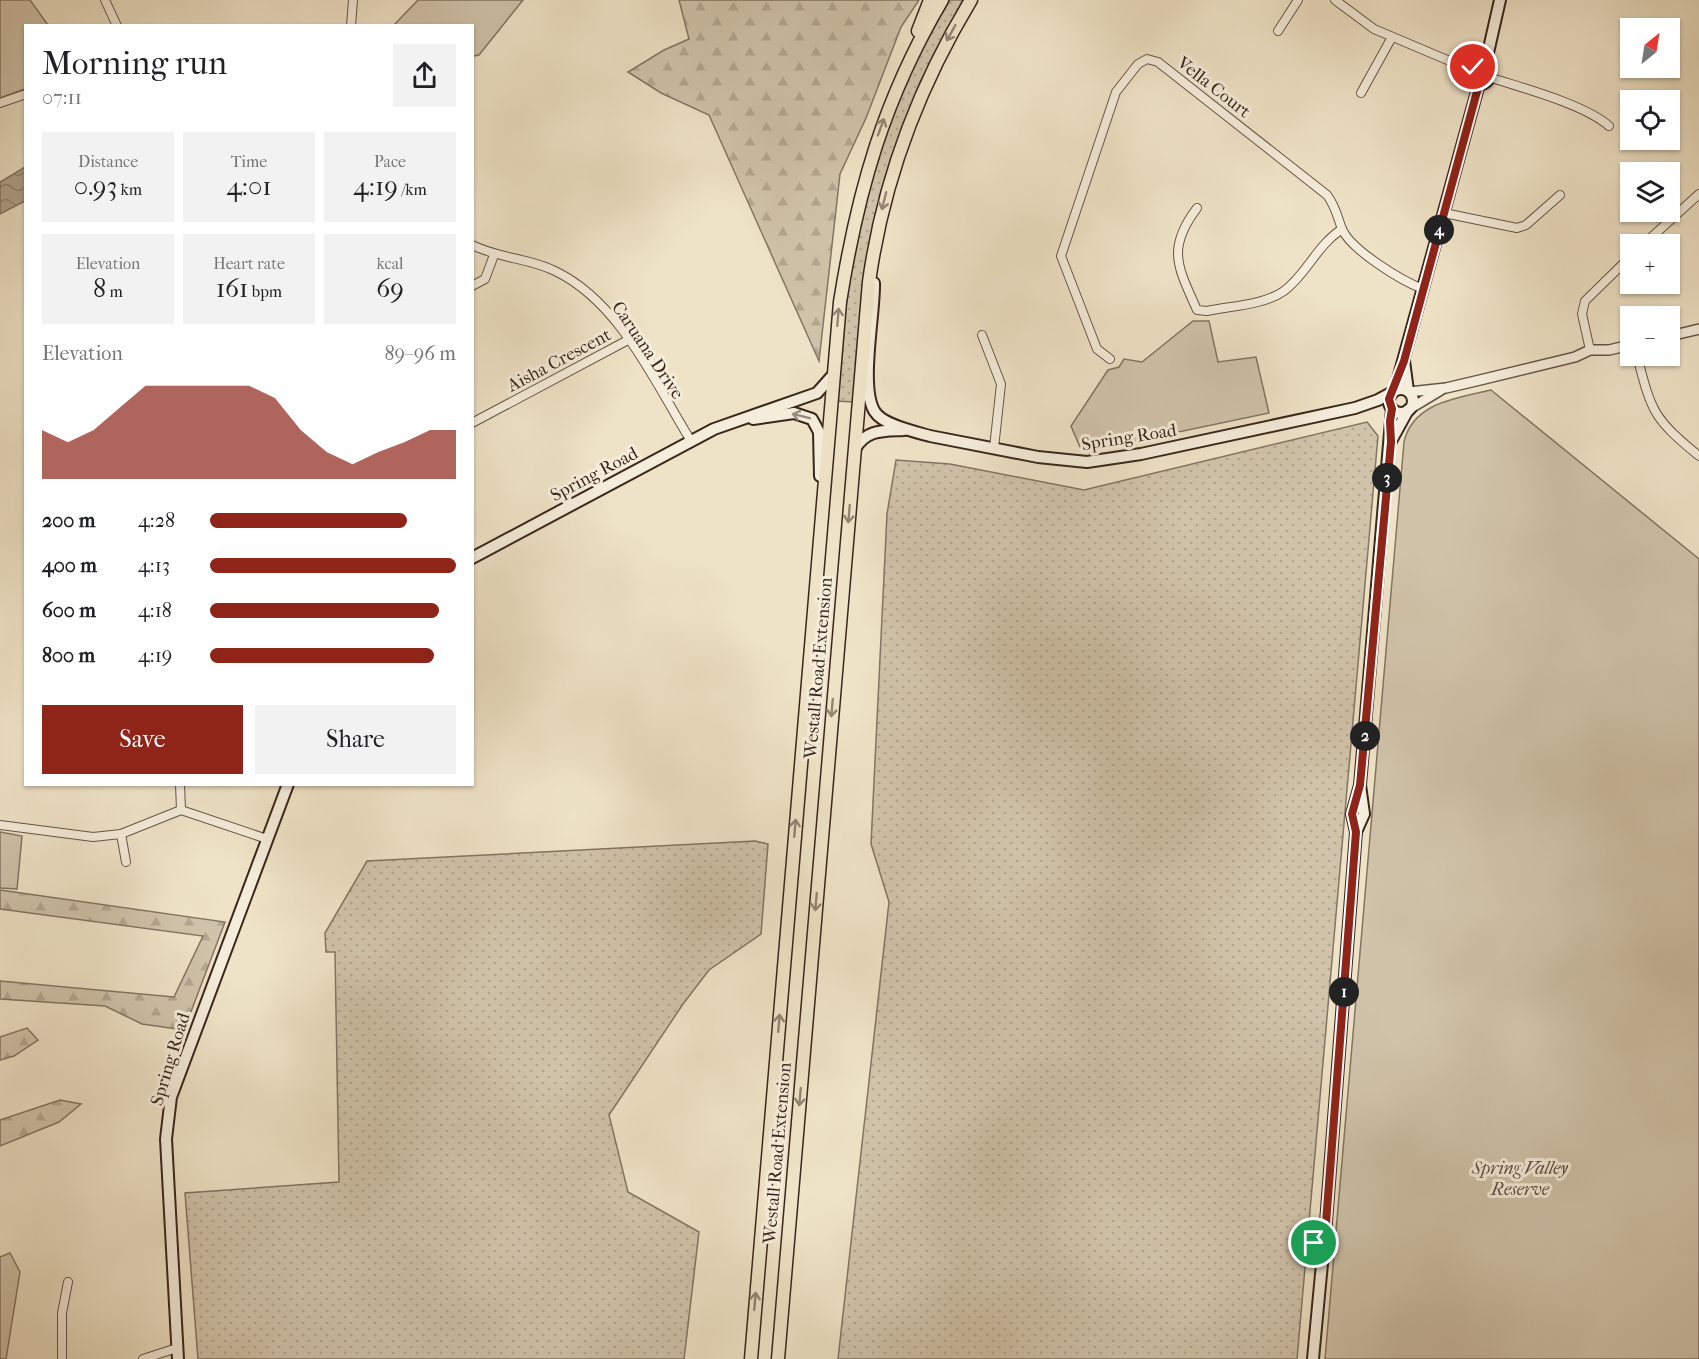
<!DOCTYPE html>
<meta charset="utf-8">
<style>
body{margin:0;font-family:"IM FELL French Canon",serif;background:#f2f2f2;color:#202124;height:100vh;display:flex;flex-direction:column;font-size:22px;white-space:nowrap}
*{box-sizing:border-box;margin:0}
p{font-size:20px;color:#757577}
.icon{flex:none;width:33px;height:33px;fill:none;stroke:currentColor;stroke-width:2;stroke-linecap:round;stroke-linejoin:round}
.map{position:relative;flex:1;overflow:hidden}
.details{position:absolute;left:24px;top:24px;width:450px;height:762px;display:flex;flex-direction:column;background:#fff;border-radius:0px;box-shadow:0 2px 4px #0004}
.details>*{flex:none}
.needle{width:39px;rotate:30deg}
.buttons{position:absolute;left:1620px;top:18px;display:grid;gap:12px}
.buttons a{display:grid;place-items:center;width:60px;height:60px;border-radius:0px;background:#fff;box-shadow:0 2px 4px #0004;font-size:30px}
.pin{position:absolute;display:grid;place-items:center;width:51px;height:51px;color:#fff;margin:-26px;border:3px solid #fff;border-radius:50%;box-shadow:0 2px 6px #0007}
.km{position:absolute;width:30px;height:30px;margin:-15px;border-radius:50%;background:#222;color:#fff;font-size:16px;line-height:30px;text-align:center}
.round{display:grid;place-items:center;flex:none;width:63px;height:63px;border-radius:0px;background:#f2f2f2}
.head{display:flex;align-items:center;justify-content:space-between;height:102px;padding:0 18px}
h1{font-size:33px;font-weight:600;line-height:45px}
.stats{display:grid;grid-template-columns:repeat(3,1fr);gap:9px;height:102px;padding:6px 18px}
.stats div{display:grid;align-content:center;border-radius:0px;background:#f2f2f2;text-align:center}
.stats b{font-size:26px;font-weight:600}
.stats small{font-size:16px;font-weight:400}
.stats p{font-size:16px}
.chart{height:168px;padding:12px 18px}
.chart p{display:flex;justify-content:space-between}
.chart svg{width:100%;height:108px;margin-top:6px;fill:#8f2418;opacity:.7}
.cta{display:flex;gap:12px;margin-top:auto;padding:12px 18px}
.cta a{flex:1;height:69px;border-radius:0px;background:#8f2418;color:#fff;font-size:24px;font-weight:600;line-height:69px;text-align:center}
.cta a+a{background:#f2f2f2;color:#202124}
ul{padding:0 18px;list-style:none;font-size:20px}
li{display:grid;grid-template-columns:96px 72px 1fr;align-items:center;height:45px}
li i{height:15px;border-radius:8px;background:#8f2418}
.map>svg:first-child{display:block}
</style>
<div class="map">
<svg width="1699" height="1359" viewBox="0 0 1699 1359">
<defs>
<pattern id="grass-dots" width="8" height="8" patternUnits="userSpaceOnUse" patternTransform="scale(1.5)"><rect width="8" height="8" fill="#d0c3aa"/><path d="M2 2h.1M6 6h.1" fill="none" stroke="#b3a792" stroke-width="1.8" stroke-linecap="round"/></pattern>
<pattern id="forest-firs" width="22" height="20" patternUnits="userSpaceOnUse" patternTransform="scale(1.5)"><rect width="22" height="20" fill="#d0c3aa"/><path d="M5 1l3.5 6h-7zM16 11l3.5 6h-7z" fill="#b3a792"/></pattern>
<pattern id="water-waves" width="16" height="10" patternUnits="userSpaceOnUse" patternTransform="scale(1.5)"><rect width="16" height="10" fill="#b1a38d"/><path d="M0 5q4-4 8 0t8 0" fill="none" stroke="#918572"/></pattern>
</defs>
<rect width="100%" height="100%" fill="#efe3c7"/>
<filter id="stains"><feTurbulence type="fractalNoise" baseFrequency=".00333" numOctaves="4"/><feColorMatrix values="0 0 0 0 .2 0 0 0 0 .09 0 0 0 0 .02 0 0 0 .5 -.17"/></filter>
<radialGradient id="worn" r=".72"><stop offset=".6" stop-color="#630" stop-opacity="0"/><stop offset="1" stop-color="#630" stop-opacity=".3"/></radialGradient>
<g fill="url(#grass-dots)" stroke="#847463" stroke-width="1.5">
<path d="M950 0H963L920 82 885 178 877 208 854 402 835 401C848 255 872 127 950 0Z"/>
<path d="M1367 422 1378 436 1297 1359H838L889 902 871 844 887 514 896 460 950 464 1084 490Z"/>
<path d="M755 841 768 844 761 934 709 970 683 1004 609 1115 628 1192 699 1232 684 1359H198L185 1193 339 1182 335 952H326L325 933 367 861Z"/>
</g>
<g fill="url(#forest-firs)" stroke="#847463" stroke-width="1.5">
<path d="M679 0H919L901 27 866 118 840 174 819 361 709 115 661 93 628 72 664 50 689 39Z"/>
<path d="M0 890 225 922 184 1030 142 1024 105 1006 0 999V981L174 997 203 936 0 909Z"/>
<path d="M27 1028 38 1040 14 1056 0 1060V1037Z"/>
<path d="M60 1100 81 1104 59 1122 0 1146V1120Z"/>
</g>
<g fill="#d0c3aa" stroke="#847463" stroke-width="1.5">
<path d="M0 0H30L48 25 26 26 25 89 0 98Z"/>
<path d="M418 0H523L479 55 473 56 472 26 394 25Z"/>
<path d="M1193 321H1209L1218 362 1256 357 1269 413 1088 451 1080 447 1071 426 1108 370 1119 367 1124 359 1142 362Z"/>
<path d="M1491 390 1699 559V1359H1325L1404 442C1413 402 1458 398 1491 390Z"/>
<path d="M0 832 22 836 17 889 0 888Z"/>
<path d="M10 1253 20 1272 6 1359H0V1257Z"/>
</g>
<path fill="url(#water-waves)" stroke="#817160" stroke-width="1.5" d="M25 167V201L0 214V182Z"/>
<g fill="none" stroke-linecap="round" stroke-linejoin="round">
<g stroke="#665547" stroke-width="10">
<g id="minor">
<path d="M105 0 117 26"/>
<path d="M1335 0 1374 29 1471 70"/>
<path d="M351 26 353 0"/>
<path d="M1278 31 1298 0"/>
<path d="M1489 77C1522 88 1584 104 1609 126"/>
<path d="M1361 93 1392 37"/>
<path d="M0 103 26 94"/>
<path d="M1197 208C1166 249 1178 267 1197 310L1207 311C1231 306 1264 305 1284 291 1307 274 1316 246 1342 229"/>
<path d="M1444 213 1517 228 1526 225 1560 195"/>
<path d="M1644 244 1699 194"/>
<path d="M472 245C501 259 529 258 555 271 620 302 655 383 691 441"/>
<path d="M472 286 485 279 494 255"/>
<path d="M982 335 1001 384 994 448"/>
<path d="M1590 350 1582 314 1585 301 1630 257"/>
<path d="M1637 356C1652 413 1653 418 1699 456"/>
<path d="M1110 359 1097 349 1061 256 1116 92 1138 64 1147 59 1158 62 1327 195C1336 207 1337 216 1342 229 1351 250 1402 281 1423 289"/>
<path d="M472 423 628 340"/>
<path d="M180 784 181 810"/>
<path d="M0 825 93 837 121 834 181 810 267 839"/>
<path d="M121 834 126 862"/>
<path d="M62 1359V1313L68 1282"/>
<path d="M143 1359 177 1348"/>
</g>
</g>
<g stroke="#665547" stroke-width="12">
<g id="tertiary">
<path d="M1670 336 1699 329"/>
<path d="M1409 392 1446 388 1480 380 1575 357 1590 350H1609L1630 345"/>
<path d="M1411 408 1441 390"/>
</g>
</g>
<g stroke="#39261c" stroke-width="14">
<g id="secondary">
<circle cx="1480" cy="74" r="10"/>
<path d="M1485 66 1500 0"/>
<path d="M874 283C875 312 859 389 875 412 883 425 916 432 930 436L1038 457 1087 462 1141 454 1355 408 1378 400 1393 392"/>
<path d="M1404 361 1408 391"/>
<circle cx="1401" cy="401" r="12"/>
<path d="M1395 390 1479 84"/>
<path d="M753 419 794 413 812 419 819 432 820 476"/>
<path d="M1391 441 1408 410"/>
<path d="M855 449C866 429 884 431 904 430"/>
<path d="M472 558 714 429 817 393 833 375"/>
<path d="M1356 832 1364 814 1360 785 1392 409"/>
<path d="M1325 1235 1356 832 1352 814 1360 785"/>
<circle cx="1323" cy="1244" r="9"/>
<path d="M178 1359 166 1139 171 1097 288 784"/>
<path d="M1313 1359 1323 1253"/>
</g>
</g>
<g stroke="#39261c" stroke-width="15">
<g id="trunk">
<path d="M918 31 930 0"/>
<path d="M751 1359 840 302C858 189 884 99 942 0"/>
<path d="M778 1359 869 282C883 181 918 88 971 0"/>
</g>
</g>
<use href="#minor" stroke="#f5eddb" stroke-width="8"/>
<use href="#tertiary" stroke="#f5eddb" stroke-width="9"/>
<use href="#secondary" stroke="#f5eddb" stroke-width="10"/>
<use href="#trunk" stroke="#efe3c7" stroke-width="12"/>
</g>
<defs><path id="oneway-shaft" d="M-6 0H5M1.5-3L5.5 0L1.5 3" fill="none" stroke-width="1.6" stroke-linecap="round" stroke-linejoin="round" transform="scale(1.5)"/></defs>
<g stroke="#948472">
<use href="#oneway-shaft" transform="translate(951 33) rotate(119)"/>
<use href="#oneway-shaft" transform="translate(881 127) rotate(-70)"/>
<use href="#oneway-shaft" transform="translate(884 201) rotate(104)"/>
<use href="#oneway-shaft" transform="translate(838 317) rotate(-85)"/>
<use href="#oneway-shaft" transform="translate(849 514) rotate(95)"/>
<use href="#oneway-shaft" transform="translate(832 708) rotate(95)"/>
<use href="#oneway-shaft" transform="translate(795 828) rotate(-85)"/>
<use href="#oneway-shaft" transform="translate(816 902) rotate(95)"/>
<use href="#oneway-shaft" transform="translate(779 1023) rotate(-85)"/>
<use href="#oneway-shaft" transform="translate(800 1097) rotate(95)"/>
<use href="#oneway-shaft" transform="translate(755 1301) rotate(-85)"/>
</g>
<use stroke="#978a7c" href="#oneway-shaft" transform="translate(801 416) rotate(-166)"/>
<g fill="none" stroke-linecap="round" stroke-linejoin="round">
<g stroke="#fff" stroke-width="12">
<path id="route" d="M1314 1243 1317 1238 1325 1236 1356 832 1352 814 1360 785 1391 442 1390 421 1392 409 1389 399 1404 361 1479 84 1471 79 1473 67"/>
</g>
<use href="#route" stroke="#8f2418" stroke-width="8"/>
</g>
<g text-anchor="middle" stroke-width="6" stroke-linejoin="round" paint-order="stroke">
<g font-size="18" fill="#39261c" stroke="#f5eddb">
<text transform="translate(1214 87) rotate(38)" y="6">Vella Court</text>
<text transform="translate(648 350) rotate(56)" y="6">Caruana Drive</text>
<text transform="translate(559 360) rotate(-28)" y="6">Aisha Crescent</text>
<text transform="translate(1129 437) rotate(-9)" y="6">Spring Road</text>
<text transform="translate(594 474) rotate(-28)" y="6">Spring Road</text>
<text transform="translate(818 668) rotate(-85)" y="6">Westall Road Extension</text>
<text transform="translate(170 1059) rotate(-73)" y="6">Spring Road</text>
<text transform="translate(777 1153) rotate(-85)" y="6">Westall Road Extension</text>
</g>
<g font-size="18" font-style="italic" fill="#5f4d40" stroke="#f5eddb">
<text x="1520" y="1174">Spring Valley<tspan x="1520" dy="21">Reserve</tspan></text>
</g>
</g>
<rect width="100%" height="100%" filter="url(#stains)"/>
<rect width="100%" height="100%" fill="url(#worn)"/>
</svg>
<div class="buttons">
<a><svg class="needle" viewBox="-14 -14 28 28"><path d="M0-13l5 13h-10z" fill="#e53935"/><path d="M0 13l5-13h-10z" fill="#757577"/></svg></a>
<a><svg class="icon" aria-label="locate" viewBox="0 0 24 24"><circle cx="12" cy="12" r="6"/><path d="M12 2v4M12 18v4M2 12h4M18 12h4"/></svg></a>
<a><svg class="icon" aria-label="layers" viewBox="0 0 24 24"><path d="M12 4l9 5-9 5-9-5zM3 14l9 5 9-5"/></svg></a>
<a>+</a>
<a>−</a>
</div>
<div class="pin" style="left:1314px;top:1243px;background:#1e9e55"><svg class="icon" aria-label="arrive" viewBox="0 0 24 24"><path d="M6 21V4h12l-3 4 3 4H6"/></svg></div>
<div class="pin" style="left:1473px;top:67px;background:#d93025"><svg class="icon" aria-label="check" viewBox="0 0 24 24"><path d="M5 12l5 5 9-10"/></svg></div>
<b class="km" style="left:1344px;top:992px">1</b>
<b class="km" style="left:1365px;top:736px">2</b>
<b class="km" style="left:1387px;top:478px">3</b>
<b class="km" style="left:1439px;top:230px">4</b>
<section class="details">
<div class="head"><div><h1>Morning run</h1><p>07:11</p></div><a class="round"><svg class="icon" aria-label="share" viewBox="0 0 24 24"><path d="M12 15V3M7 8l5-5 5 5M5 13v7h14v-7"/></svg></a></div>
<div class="stats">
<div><p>Distance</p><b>0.93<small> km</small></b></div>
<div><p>Time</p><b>4:01</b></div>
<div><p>Pace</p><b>4:19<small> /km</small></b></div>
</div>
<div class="stats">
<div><p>Elevation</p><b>8<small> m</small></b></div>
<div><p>Heart rate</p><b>161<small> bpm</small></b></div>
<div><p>kcal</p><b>69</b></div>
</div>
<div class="chart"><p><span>Elevation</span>89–96 m</p>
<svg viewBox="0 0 160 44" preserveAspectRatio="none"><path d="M0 44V24L10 29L20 24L30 15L40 6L50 6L60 6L70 6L80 6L90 11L100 24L110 33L120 38L130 33L140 29L150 24L160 24V44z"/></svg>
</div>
<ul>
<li><b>200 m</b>4:28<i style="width:80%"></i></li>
<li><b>400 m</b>4:13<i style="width:100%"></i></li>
<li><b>600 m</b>4:18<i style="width:93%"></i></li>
<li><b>800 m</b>4:19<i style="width:91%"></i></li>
</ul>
<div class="cta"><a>Save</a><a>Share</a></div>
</section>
</div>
